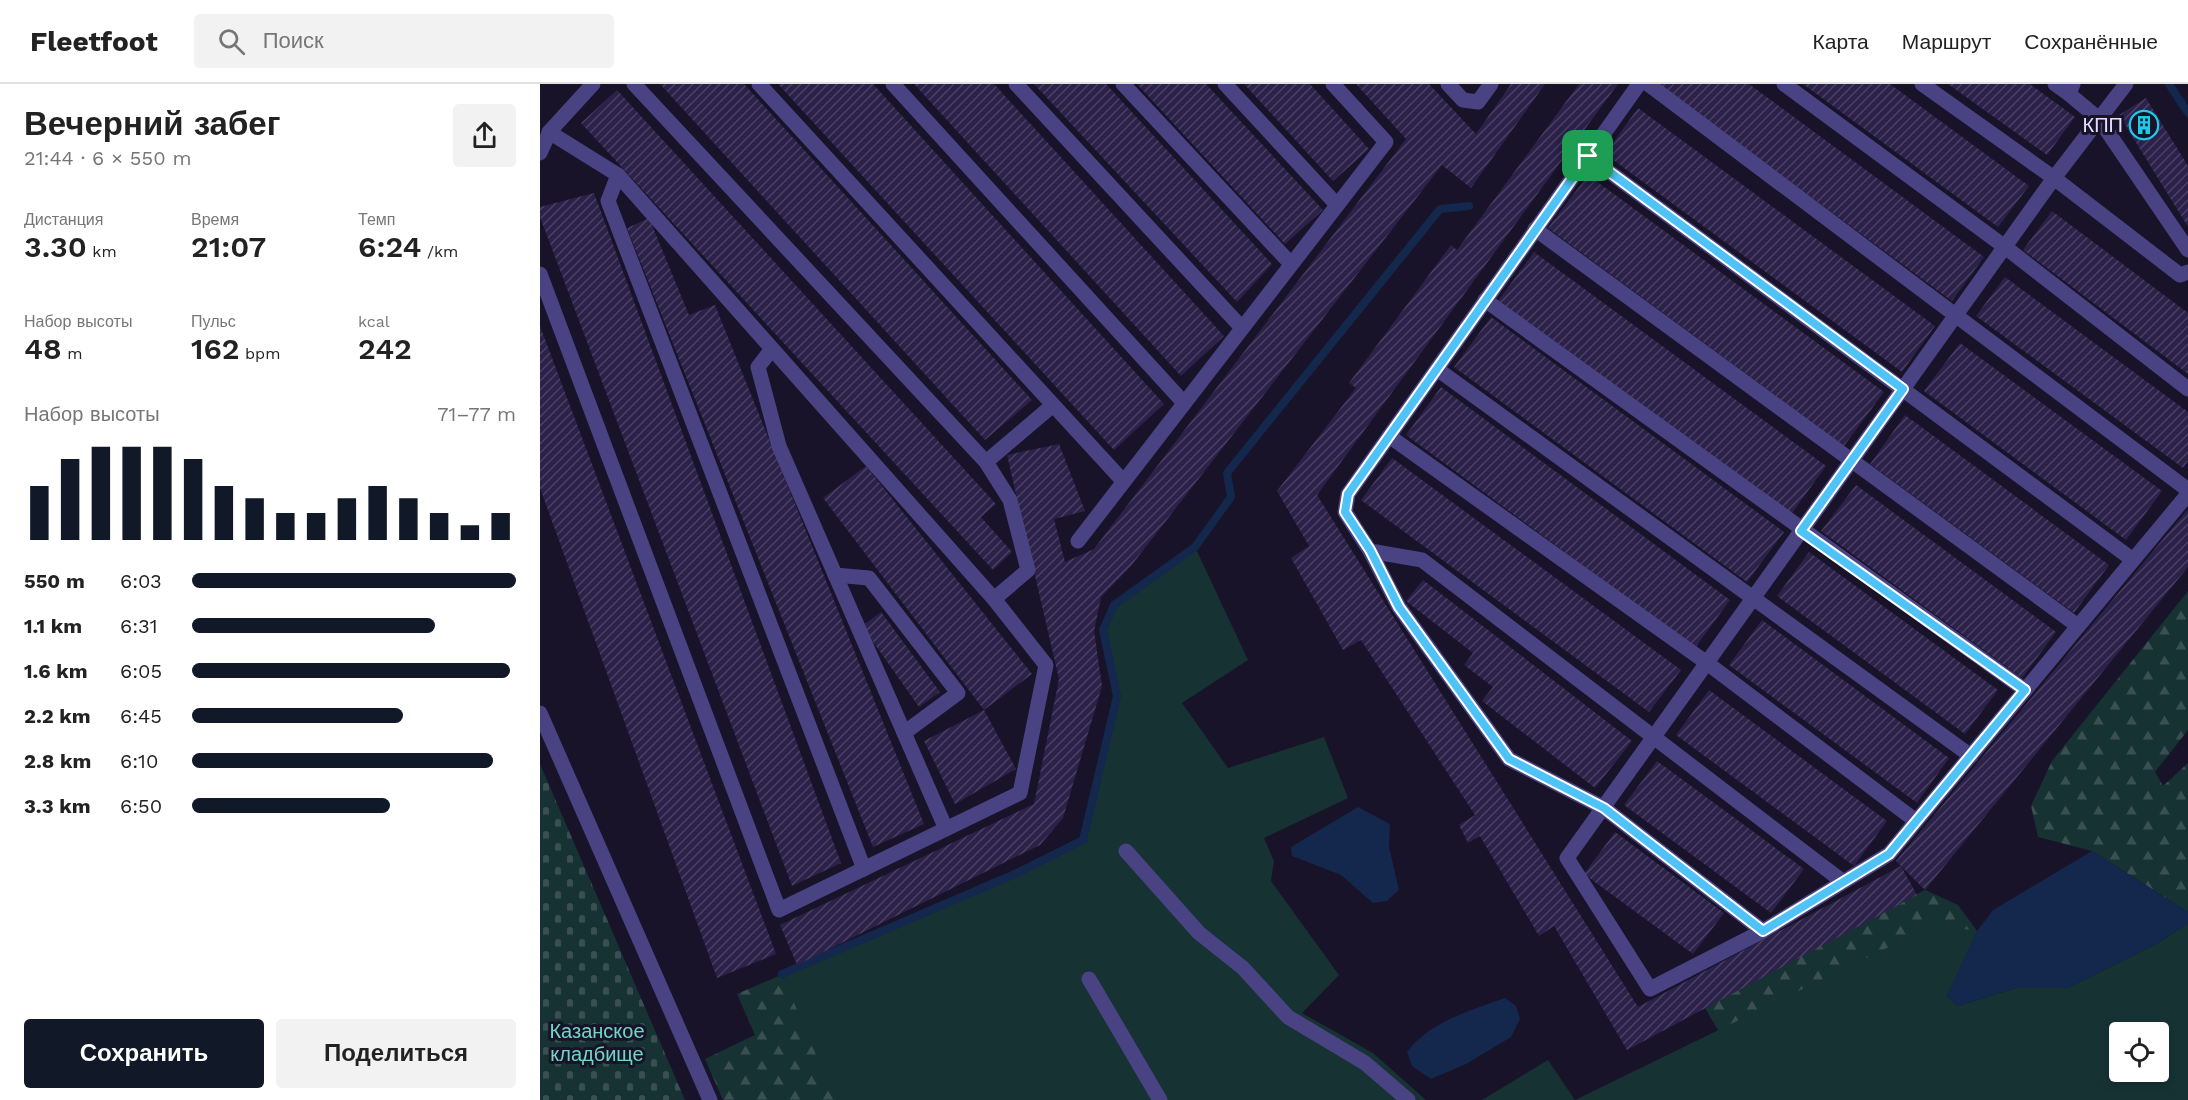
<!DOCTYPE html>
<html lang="ru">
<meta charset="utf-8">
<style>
body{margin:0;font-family:"Work Sans",sans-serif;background:#f2f2f2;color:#222;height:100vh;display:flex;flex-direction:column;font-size:22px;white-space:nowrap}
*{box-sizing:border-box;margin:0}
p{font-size:20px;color:#767676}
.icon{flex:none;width:33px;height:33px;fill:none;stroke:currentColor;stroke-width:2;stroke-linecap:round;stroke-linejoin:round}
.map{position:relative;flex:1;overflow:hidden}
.details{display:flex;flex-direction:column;background:#fff;width:540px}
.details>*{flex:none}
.controls{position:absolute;left:1569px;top:938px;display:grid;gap:12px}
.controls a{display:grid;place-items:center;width:60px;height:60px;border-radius:6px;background:#fff;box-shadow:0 3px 9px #0003;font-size:30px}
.pin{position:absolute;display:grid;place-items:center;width:51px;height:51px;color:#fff;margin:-26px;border-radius:12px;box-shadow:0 3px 9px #0006}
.round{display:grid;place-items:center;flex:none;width:63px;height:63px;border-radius:6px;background:#f2f2f2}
.head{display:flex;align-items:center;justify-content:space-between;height:102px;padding:0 24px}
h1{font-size:33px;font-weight:600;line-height:45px}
.figures{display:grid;grid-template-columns:repeat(3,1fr);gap:9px;height:102px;padding:6px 24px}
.figures div{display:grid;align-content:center}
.figures b{font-size:30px;font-weight:600}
.figures small{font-size:16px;font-weight:400}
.figures p{font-size:16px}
.chart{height:168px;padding:12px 24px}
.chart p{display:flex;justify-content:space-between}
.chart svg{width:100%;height:108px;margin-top:6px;stroke:#111827;stroke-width:6}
.primary-button{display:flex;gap:12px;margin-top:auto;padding:12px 24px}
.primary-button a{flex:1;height:69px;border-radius:6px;background:#111827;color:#fff;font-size:24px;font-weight:600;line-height:69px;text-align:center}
.primary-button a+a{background:#f2f2f2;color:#222}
ul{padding:0 24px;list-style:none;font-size:20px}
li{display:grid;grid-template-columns:96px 72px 1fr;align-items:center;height:45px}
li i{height:15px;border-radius:8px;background:#111827}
header{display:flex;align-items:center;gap:36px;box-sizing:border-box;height:84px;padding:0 30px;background:#fff;border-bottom:2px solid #e0e0e0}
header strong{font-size:28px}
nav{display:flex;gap:33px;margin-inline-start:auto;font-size:21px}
.search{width:420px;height:54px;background:#f2f2f2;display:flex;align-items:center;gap:15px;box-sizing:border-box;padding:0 21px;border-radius:6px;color:#767676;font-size:22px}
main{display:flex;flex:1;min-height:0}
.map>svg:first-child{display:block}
</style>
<header>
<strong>Fleetfoot</strong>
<div class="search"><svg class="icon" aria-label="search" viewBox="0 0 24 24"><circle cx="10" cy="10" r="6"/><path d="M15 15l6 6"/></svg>Поиск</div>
<nav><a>Карта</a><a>Маршрут</a><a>Сохранённые</a></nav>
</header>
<main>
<section class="details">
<div class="head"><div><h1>Вечерний забег</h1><p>21:44 · 6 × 550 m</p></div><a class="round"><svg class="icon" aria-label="share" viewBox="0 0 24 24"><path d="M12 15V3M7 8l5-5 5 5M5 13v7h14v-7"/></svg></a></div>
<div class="figures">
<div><p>Дистанция</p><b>3.30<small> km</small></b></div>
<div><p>Время</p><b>21:07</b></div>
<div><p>Темп</p><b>6:24<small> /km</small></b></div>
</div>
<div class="figures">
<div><p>Набор высоты</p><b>48<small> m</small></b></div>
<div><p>Пульс</p><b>162<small> bpm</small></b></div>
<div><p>kcal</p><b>242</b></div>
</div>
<div class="chart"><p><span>Набор высоты</span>71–77 m</p>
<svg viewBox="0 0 160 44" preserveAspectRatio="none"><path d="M5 44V22M15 44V11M25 44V6M35 44V6M45 44V6M55 44V11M65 44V22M75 44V27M85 44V33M95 44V33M105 44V27M115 44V22M125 44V27M135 44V33M145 44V38M155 44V33"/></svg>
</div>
<ul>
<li><b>550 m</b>6:03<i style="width:100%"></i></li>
<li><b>1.1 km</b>6:31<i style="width:75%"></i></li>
<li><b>1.6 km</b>6:05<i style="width:98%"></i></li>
<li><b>2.2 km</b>6:45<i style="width:65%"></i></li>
<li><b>2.8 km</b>6:10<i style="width:93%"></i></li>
<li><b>3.3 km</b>6:50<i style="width:61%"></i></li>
</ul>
<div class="primary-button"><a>Сохранить</a><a>Поделиться</a></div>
</section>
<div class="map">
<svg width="1648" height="1016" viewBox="0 0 1648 1016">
<defs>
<pattern id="forest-firs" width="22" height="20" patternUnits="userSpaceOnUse" patternTransform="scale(1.5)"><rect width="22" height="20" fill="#173233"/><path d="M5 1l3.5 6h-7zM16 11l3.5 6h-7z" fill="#394f51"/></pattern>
<pattern id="cemetery-stones" width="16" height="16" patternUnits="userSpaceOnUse" patternTransform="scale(1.5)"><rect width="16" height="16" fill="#173233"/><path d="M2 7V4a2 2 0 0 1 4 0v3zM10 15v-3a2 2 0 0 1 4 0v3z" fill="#394f51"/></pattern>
<pattern id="building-hatch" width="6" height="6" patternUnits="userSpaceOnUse" patternTransform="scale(1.5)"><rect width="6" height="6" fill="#2b2149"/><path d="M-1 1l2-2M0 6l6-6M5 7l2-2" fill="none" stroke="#4a4164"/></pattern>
</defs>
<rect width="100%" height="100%" fill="#181329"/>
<g fill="url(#forest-firs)">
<path d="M1648 507V646L1615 688 1623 702 1648 679V828L1552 767 1498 753 1491 722 1512 677Z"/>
<path d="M477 789 482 1016H183L165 975 215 951 197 910Z"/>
<path d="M1385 806 1418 821 1437 847 1407 912 1418 922 1439 916 1218 1016 1164 922Z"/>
</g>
<path fill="url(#cemetery-stones)" d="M0 680 145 1016H0Z"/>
<g fill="#173233" fill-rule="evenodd">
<path d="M655 463 708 576 642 619 688 684 784 653 808 714 724 754 734 777 731 797 799 891 762 929 833 969 886 1016H295L242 890 477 789 543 756 577 612 563 546 574 521Z"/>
<path d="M1648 839V1016H942L1008 976 1035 1016 1394 841 1437 847 1407 912 1418 922 1476 904H1527L1618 859ZM1580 948H1618V987H1580Z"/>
</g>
<g fill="#14274c">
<path d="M818 723 850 740 849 763 859 806 847 817 833 819 801 791 752 772 751 763Z"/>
<path d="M1552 767 1648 828V839L1618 859 1527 904H1476L1418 922 1407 912 1437 847 1453 826Z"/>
<path d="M965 914 976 922 980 935 971 953 926 980 891 995 872 982 867 968C889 938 931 926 965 914Z"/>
</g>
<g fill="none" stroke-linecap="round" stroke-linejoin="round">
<g stroke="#14274c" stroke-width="8">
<path d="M1629 0 1648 29"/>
<path d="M242 890 477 789 543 756 577 612 563 546 574 521 655 463 691 413 687 389 900 125 929 122"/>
</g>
</g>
<g fill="url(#building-hatch)">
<path d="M120 0H204L492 316 445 356Z"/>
<path d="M238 0H333L624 320 574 366Z"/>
<path d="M374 0H454L684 252 641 292Z"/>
<path d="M494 0H566L732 180 697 218Z"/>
<path d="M597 0H666L783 126 745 160Z"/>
<path d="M704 0H770L829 65 793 97Z"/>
<path d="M816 0H889L936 50 971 0H1005L931 104 902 81 591 482 561 513 554 547 562 602 523 734 500 761 257 881 240 841 494 720 519 595 467 371 519 360 545 427 514 435 525 478 554 465 866 55Z"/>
<path d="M1039 0H1078L777 411 1098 923 1361 782 1356 777 1648 425V483L1385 806 1361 782 1377 811 1087 966 1014 842 999 852 940 752 928 759 919 741 935 731 821 556 803 566 751 474 769 462 737 407 816 304 809 299 911 161 917 166Z"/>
<path d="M1118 0H1209L1444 173 1412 217Z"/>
<path d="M1263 0H1350L1489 102 1458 143Z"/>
<path d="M1408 0H1490L1535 33 1507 71Z"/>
<path d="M77 6 456 420 441 433 472 468 453 486 41 39Z"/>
<path d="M1606 14 1648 82V143L1579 31Z"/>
<path d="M1098 24 1395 242 1362 288 1065 70Z"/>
<path d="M1048 91 1344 308 1304 362 1008 144Z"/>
<path d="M54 109 301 779 252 802 0 133V123Z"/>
<path d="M1512 127 1648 229V290L1483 166Z"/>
<path d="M109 134 149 231 175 221 384 740 333 763 87 144Z"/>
<path d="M994 168 1286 382 1250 432 958 217Z"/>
<path d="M1465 193 1648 328V377L1643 384 1436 232Z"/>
<path d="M951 233 1244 448 1207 498 914 283Z"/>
<path d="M0 242 236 870 177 894 0 404Z"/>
<path d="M1420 259 1622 407 1586 456 1384 307Z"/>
<path d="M901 303 1190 516 1155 564 866 351Z"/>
<path d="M1365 331 1569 481 1534 529 1330 380Z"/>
<path d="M852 374 1141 586 1109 628 821 416Z"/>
<path d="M326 382 492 590 444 626 283 414Z"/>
<path d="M1316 401 1516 548 1482 594 1281 447Z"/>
<path d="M1269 468 1458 606 1425 650 1237 512Z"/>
<path d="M883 496 1092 657 1055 704 942 617 953 603 924 581 933 569 866 517Z"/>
<path d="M341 528 400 608 379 623 322 542Z"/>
<path d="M1222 536 1409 674 1377 719 1189 581Z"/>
<path d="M1169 606 1347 737 1314 782 1136 651Z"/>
<path d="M444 626 476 685 415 720 384 657Z"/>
<path d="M1117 677 1264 785 1231 829 1084 721Z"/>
<path d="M1075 748 1184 829 1153 870 1044 790Z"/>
</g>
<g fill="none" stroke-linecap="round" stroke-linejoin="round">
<g stroke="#494384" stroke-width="15">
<path d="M94 0 446 378 470 416 488 486 454 515"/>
<path d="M219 0 583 397"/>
<path d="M353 0 644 319"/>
<path d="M476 0 702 244"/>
<path d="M583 0 751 180"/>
<path d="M685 0 797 121"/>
<path d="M908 0 923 16 938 18 951 0"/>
<path d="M1099 0 808 410 805 428 830 467 859 523 969 675 1064 724 1223 847"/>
<path d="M1108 0 1648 406"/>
<path d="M1244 0 1465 163 1648 305"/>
<path d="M1382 0 1514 94 1640 191 1648 188"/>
<path d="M1515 0 1529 10"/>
<path d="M1533 0 1529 10 1559 35 1648 166"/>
<path d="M1586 0 1514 94 1027 774 1110 905 1223 847 1349 770 1648 410"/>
<path d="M0 69 10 47 53 0"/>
<path d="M1048 72 1593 476"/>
<path d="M78 91 68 117 324 785"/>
<path d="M995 145 1538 542"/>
<path d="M0 190 239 826 480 709 506 581 454 515 78 91 9 48"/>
<path d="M945 216 1485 606"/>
<path d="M232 265 218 283 239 362 406 745"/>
<path d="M897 285 1431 672"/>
<path d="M849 352 1167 579 1376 737"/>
<path d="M446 378 513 321"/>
<path d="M538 457 846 58 793 0"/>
<path d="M830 467 882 476 1302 797"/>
<path d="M295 491 329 494 418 609 364 649"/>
<path d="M0 629 170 1016"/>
<path d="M586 767 659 849 703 884 748 933 825 979 868 1016"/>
<path d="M549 895 620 1016"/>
</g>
</g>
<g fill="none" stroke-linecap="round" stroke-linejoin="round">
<g stroke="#fff" stroke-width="12">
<path id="route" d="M1048 72 1363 305 1261 447 1485 606 1349 770 1223 847 1064 724 969 675 859 523 830 466 805 428 808 410Z"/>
</g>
<use href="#route" stroke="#4fc3f7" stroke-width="8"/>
</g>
<defs>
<g id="building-ring" transform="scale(1.5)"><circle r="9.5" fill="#181329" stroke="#1dcaea" stroke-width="1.5"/><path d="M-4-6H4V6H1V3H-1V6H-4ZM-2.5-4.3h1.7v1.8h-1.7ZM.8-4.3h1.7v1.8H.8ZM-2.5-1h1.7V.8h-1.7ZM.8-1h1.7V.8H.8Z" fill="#1dcaea"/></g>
</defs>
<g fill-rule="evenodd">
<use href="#building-ring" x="1604" y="41"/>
</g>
<g text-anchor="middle" stroke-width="6" stroke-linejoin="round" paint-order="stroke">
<g font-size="20" fill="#e4dffc" stroke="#181329" text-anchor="end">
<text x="1583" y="48">КПП</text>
</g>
<g font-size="20" fill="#70d7c3" stroke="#181329">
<text x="57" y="954">Казанское<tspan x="57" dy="23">кладбище</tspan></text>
</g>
</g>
</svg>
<div class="controls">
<a><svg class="icon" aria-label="locate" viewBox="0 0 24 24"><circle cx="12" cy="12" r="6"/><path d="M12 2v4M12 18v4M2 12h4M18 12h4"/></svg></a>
</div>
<div class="pin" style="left:1048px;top:72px;background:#1e9e55"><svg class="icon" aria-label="arrive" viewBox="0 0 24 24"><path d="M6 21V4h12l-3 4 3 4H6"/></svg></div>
</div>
</main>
